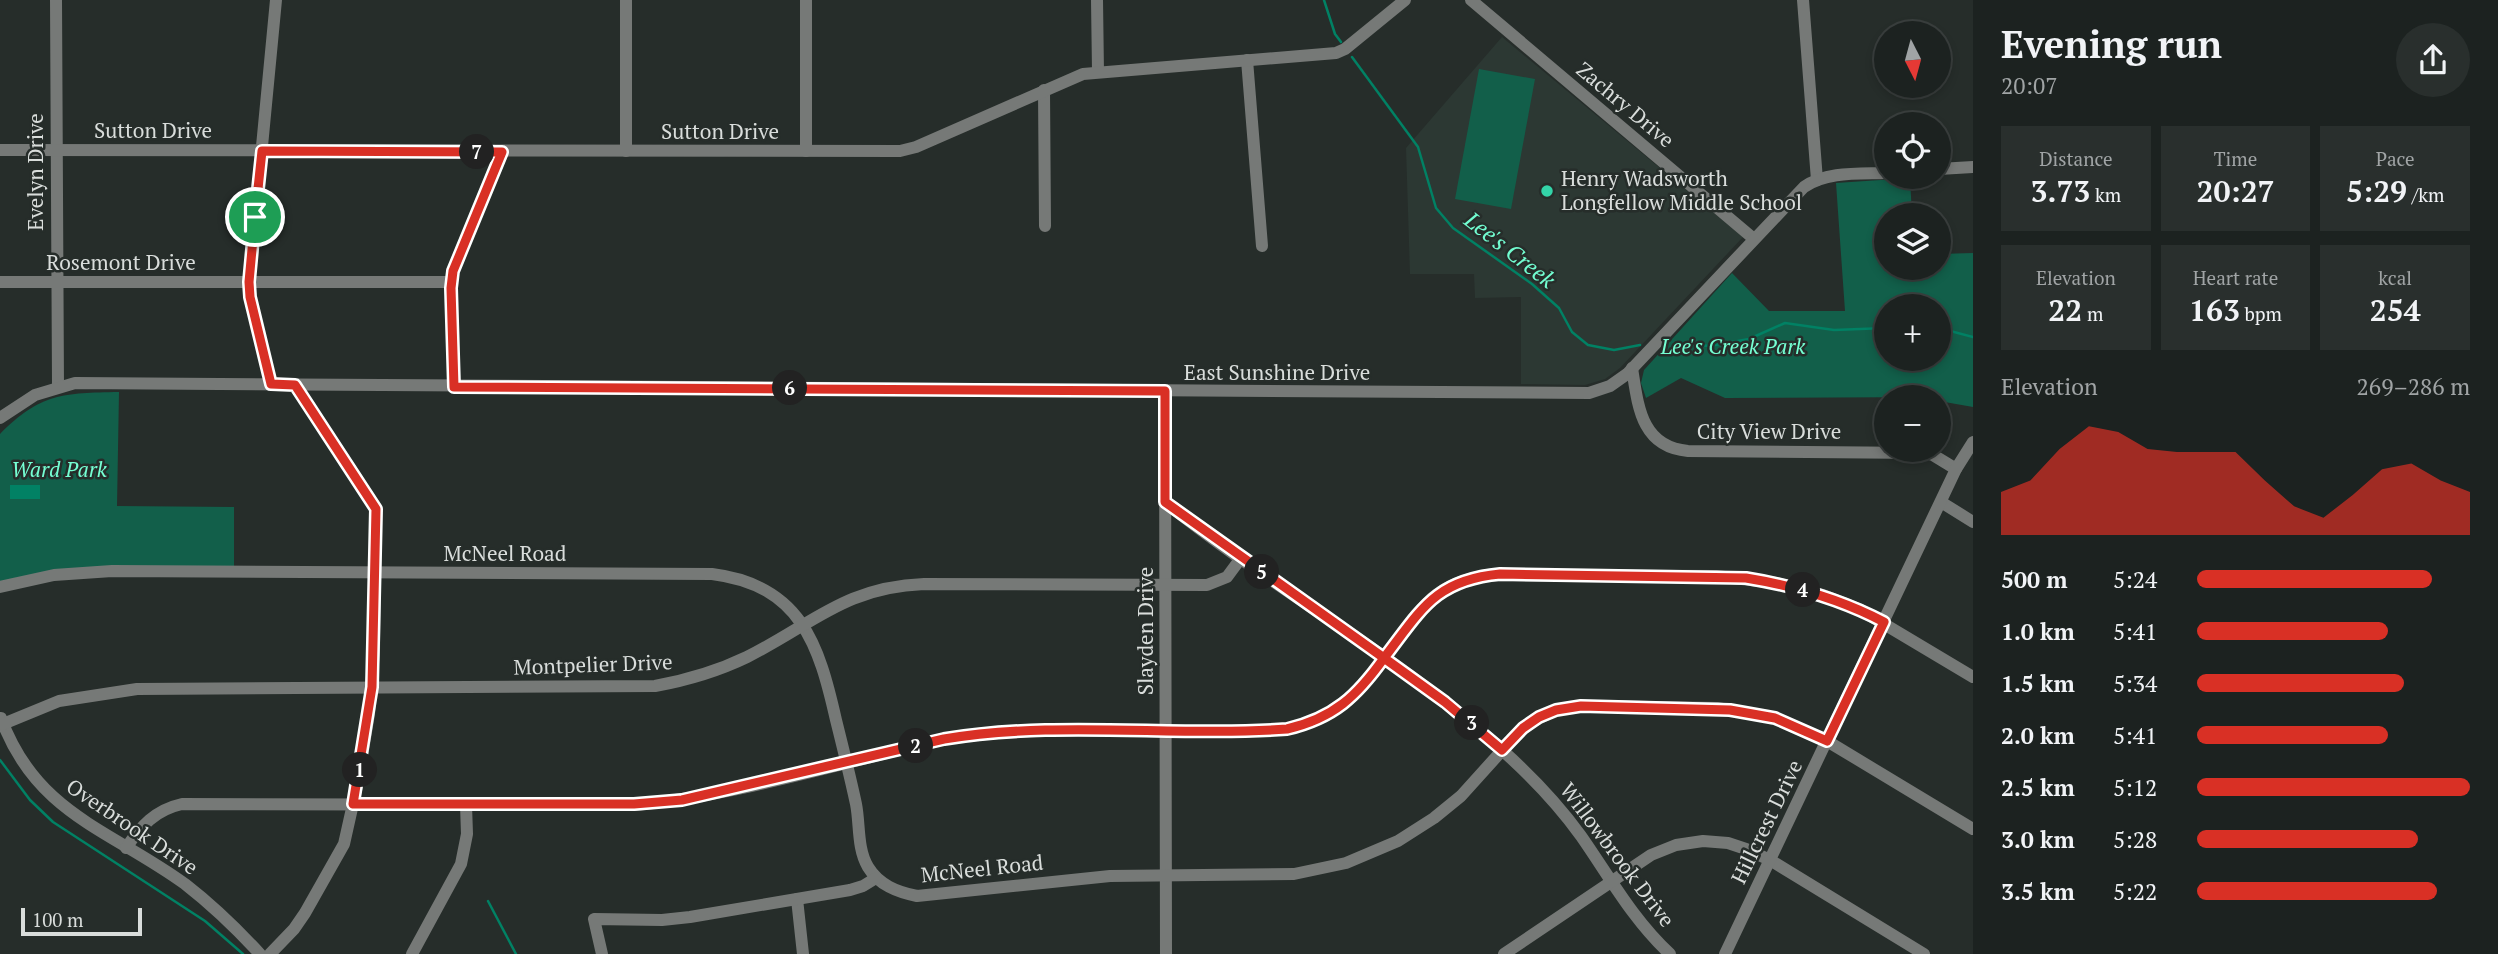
<!DOCTYPE html>
<meta charset="utf-8">
<style>
body{margin:0;font-family:"PT Serif",serif;background:#292f2d;color:#f1f3f6;height:100vh;display:flex;flex-direction:column;font-size:26px;white-space:nowrap}
*{box-sizing:border-box;margin:0}
p{font-size:23px;color:#a0a4a5}
.icon{flex:none;width:38px;height:38px;fill:none;stroke:currentColor;stroke-width:2;stroke-linecap:round;stroke-linejoin:round}
.map{position:relative;flex:1;overflow:hidden}
.drawer{display:flex;flex-direction:column;background:#1c2220;width:525px}
.drawer>*{flex:none}
.needle{width:46px;rotate:174deg}
.controls{position:absolute;left:1874px;top:21px;display:grid;gap:14px}
.controls a{display:grid;place-items:center;width:77px;height:77px;border-radius:50%;background:#1c2220;box-shadow:0 4px 10px #0003,0 0 0 2px #3a3f3e;font-size:35px}
.scale{position:absolute;left:21px;bottom:18px;width:121px;box-sizing:border-box;padding-left:7px;border:4px solid #d9dddb;border-top:0;font-size:19px;line-height:24px;white-space:nowrap;color:#d9dddb;-webkit-text-stroke:5px #262d2a;paint-order:stroke}
.pin{position:absolute;display:grid;place-items:center;width:60px;height:60px;color:#fff;margin:-30px;border:4px solid #fff;border-radius:50%;box-shadow:0 2px 7px #0007}
.km{position:absolute;width:35px;height:35px;margin:-18px;border-radius:50%;background:#222;color:#fff;font-size:19px;line-height:35px;text-align:center}
.round{display:grid;place-items:center;flex:none;width:74px;height:74px;border-radius:37px;background:#292f2d}
.overview{display:flex;align-items:center;justify-content:space-between;height:119px;padding:0 28px}
h1{font-size:38px;font-weight:800;line-height:52px}
.metrics{display:grid;grid-template-columns:repeat(3,1fr);gap:10px;height:119px;padding:7px 28px}
.metrics div{display:grid;align-content:center;border-radius:0px;background:#292f2d;text-align:center}
.metrics b{font-size:30px;font-weight:800}
.metrics small{font-size:19px;font-weight:400}
.metrics p{font-size:19px}
.chart{height:196px;padding:14px 28px}
.chart p{display:flex;justify-content:space-between}
.chart svg{width:100%;height:126px;margin-top:7px;fill:#d93025;opacity:.7}
ul{padding:0 28px;list-style:none;font-size:23px}
li{display:grid;grid-template-columns:112px 84px 1fr;align-items:center;height:52px}
li i{height:18px;border-radius:9px;background:#d93025}
main{display:flex;flex:1;min-height:0}
.map>svg:first-child{display:block}
</style>
<main>
<div class="map">
<svg width="1973" height="954" viewBox="0 0 1973 954">
<rect width="100%" height="100%" fill="#262d2a"/>
<path fill="#2c3833" d="M1502 37 1743 237 1620 368 1605 379 1585 385 1521 384V297L1475 298 1474 274H1410L1406 148Z"/>
<g fill="#125f4a" fill-rule="evenodd">
<path d="M1479 69 1535 79 1511 209 1455 199Z"/>
<path d="M1910 178 1912 215H1886V268H1939V254L1973 253V407L1939 401V397L1725 398 1681 378 1646 398 1641 383 1644 370 1732 273 1769 311H1845L1836 183ZM1886 306H1939V359H1886Z"/>
<path d="M119 392 117 506 234 507V567L0 582V434C41 393 63 393 119 392Z"/>
</g>
<rect fill="#018164" x="10" y="485" width="30" height="14"/>
<g fill="none" stroke-linecap="round" stroke-linejoin="round">
<g stroke="#018164" stroke-width="2.5">
<path d="M1324 0 1335 34 1341 42"/>
<path d="M1352 57 1418 147 1436 208 1453 228 1532 284 1559 308 1572 332 1588 345 1614 350 1640 345"/>
<path d="M1939 328 1973 337"/>
<path d="M1674 343 1710 346 1749 339 1785 323 1834 330 1886 328"/>
<path d="M0 760 30 800 53 822 205 921 243 954"/>
<path d="M488 901 516 954"/>
</g>
<g stroke="#767977" stroke-width="12">
<path d="M56 0 58 386"/>
<path d="M1097 0 1098 72"/>
<path d="M1471 0 1754 239"/>
<path d="M1803 0 1817 180"/>
<path d="M1247 60 1262 246"/>
<path d="M1044 90 1045 226"/>
<path d="M0 150 900 151 916 147 1083 74 1336 53 1345 49 1405 0"/>
<path d="M626 151V0"/>
<path d="M806 151V0"/>
<path d="M1939 169 1973 167"/>
<path d="M0 282H452"/>
<path d="M1632 368C1638 406 1641 447 1688 451L1924 453 1933 455 1956 469"/>
<path d="M271 384 250 297 249 282 276 0"/>
<path d="M454 387 451 288 453 271 502 152"/>
<path d="M1165 391 1166 954"/>
<path d="M0 418 35 395 75 383 1589 393 1610 386 1627 374 1804 187C1827 171 1860 174 1886 173"/>
<path d="M1165 502C1273 590 1399 655 1502 750 1531 776 1558 804 1581 836 1609 876 1633 920 1670 954"/>
<path d="M1941 502 1973 522"/>
<path d="M0 587 54 575 112 571 712 574C801 585 819 645 836 720 843 748 850 776 856 804 860 824 857 849 868 867 879 885 897 892 917 896L1110 876 1294 874 1346 863 1398 841 1434 818 1461 796 1516 735 1532 722 1556 710 1581 706 1717 708 1775 718 1827 741 1973 829"/>
<path d="M1 718C36 814 111 830 185 884 212 905 237 929 260 954"/>
<path d="M3 724 59 701 137 689 655 686C688 680 718 671 747 657 813 624 845 587 924 584L1207 585 1227 577 1241 558"/>
<path d="M126 848C141 826 155 810 182 804L634 805C739 795 841 763 944 739 1058 721 1173 738 1287 729 1347 716 1369 678 1404 632 1414 620 1423 604 1436 595 1450 584 1468 579 1485 575L1716 576 1776 583 1823 595 1859 609 1973 677"/>
<path d="M797 899 803 954"/>
<path d="M270 954 294 929 305 913 344 844 357 786 369 714 374 651 376 509 295 385"/>
<path d="M412 954 461 864 467 834 466 805"/>
<path d="M602 954 594 919 662 920 690 917 850 890 863 886 876 878"/>
<path d="M1504 954 1651 855 1676 845 1703 841 1728 843 1746 849 1770 860 1924 954"/>
<path d="M1725 954 1956 469 1973 442"/>
</g>
</g>
<g fill="none" stroke-linecap="round" stroke-linejoin="round">
<g stroke="#fff" stroke-width="14">
<path id="route" d="M255 217 249 282 250 297 271 384 295 385 376 509 372 687 353 804H634L682 800 944 739C1058 720 1173 737 1287 729 1334 718 1357 696 1384 658L1445 702 1502 750 1523 728 1539 717 1556 710 1581 706 1730 710 1775 718 1827 741 1884 622C1840 599 1795 586 1746 578L1500 574C1435 580 1421 610 1384 658L1165 502V391L454 387 451 288 453 271 502 152 262 151 255 217"/>
</g>
<use href="#route" stroke="#d93025" stroke-width="9"/>
</g>
<circle fill="#33d4a8" stroke="#262d2a" stroke-width="2.5" cx="1547" cy="191" r="7"/>
<g text-anchor="middle" stroke-width="5" stroke-linejoin="round" paint-order="stroke">
<g font-size="21" fill="#d9dddb" stroke="#262d2a">
<text transform="translate(1625 105) rotate(40)" y="7">Zachry Drive</text>
<text x="153" y="138">Sutton Drive</text>
<text x="720" y="139">Sutton Drive</text>
<text transform="translate(36 172) rotate(-90)" y="7">Evelyn Drive</text>
<text x="121" y="270">Rosemont Drive</text>
<text x="1277" y="380">East Sunshine Drive</text>
<text x="1769" y="439">City View Drive</text>
<text x="505" y="561">McNeel Road</text>
<text transform="translate(1146 631) rotate(-90)" y="7">Slayden Drive</text>
<text transform="translate(593 665) rotate(-2)" y="7">Montpelier Drive</text>
<text transform="translate(1767 822) rotate(-64)" y="7">Hillcrest Drive</text>
<text transform="translate(132 827) rotate(34)" y="7">Overbrook Drive</text>
<text transform="translate(1617 855) rotate(53)" y="7">Willowbrook Drive</text>
<text transform="translate(982 869) rotate(-6)" y="7">McNeel Road</text>
</g>
<g font-size="21" fill="#d9dddb" stroke="#262d2a" text-anchor="start">
<text x="1561" y="186">Henry Wadsworth<tspan x="1561" dy="24">Longfellow Middle School</tspan></text>
</g>
<g font-size="21" font-style="italic" fill="#75ffd3" stroke="#262d2a">
<text x="1733" y="354">Lee's Creek Park</text>
<text x="59" y="477">Ward Park</text>
</g>
<g font-size="23" font-style="italic" fill="#72fcd0" stroke="#262d2a">
<text transform="translate(1510 250) rotate(38)" y="8">Lee's Creek</text>
</g>
</g>
</svg>
<div class="controls">
<a><svg class="needle" viewBox="-14 -14 28 28"><path d="M0-13l5 13h-10z" fill="#e53935"/><path d="M0 13l5-13h-10z" fill="#a0a4a5"/></svg></a>
<a><svg class="icon" aria-label="locate" viewBox="0 0 24 24"><circle cx="12" cy="12" r="6"/><path d="M12 2v4M12 18v4M2 12h4M18 12h4"/></svg></a>
<a><svg class="icon" aria-label="layers" viewBox="0 0 24 24"><path d="M12 4l9 5-9 5-9-5zM3 14l9 5 9-5"/></svg></a>
<a>+</a>
<a>−</a>
</div>
<div class="scale">100 m</div>
<div class="pin" style="left:255px;top:217px;background:#1e9e55"><svg class="icon" aria-label="arrive" viewBox="0 0 24 24"><path d="M6 21V4h12l-3 4 3 4H6"/></svg></div>
<b class="km" style="left:360px;top:770px">1</b>
<b class="km" style="left:916px;top:746px">2</b>
<b class="km" style="left:1472px;top:723px">3</b>
<b class="km" style="left:1803px;top:590px">4</b>
<b class="km" style="left:1262px;top:572px">5</b>
<b class="km" style="left:790px;top:388px">6</b>
<b class="km" style="left:477px;top:152px">7</b>
</div>
<section class="drawer">
<div class="overview"><div><h1>Evening run</h1><p>20:07</p></div><a class="round"><svg class="icon" aria-label="share" viewBox="0 0 24 24"><path d="M12 15V3M7 8l5-5 5 5M5 13v7h14v-7"/></svg></a></div>
<div class="metrics">
<div><p>Distance</p><b>3.73<small> km</small></b></div>
<div><p>Time</p><b>20:27</b></div>
<div><p>Pace</p><b>5:29<small> /km</small></b></div>
</div>
<div class="metrics">
<div><p>Elevation</p><b>22<small> m</small></b></div>
<div><p>Heart rate</p><b>163<small> bpm</small></b></div>
<div><p>kcal</p><b>254</b></div>
</div>
<div class="chart"><p><span>Elevation</span>269–286 m</p>
<svg viewBox="0 0 160 44" preserveAspectRatio="none"><path d="M0 44V29L10 25L20 14L30 6L40 8L50 14L60 15L70 15L80 15L90 25L100 34L110 38L120 30L130 21L140 19L150 25L160 29V44z"/></svg>
</div>
<ul>
<li><b>500 m</b>5:24<i style="width:86%"></i></li>
<li><b>1.0 km</b>5:41<i style="width:70%"></i></li>
<li><b>1.5 km</b>5:34<i style="width:76%"></i></li>
<li><b>2.0 km</b>5:41<i style="width:70%"></i></li>
<li><b>2.5 km</b>5:12<i style="width:100%"></i></li>
<li><b>3.0 km</b>5:28<i style="width:81%"></i></li>
<li><b>3.5 km</b>5:22<i style="width:88%"></i></li>
</ul>
</section>
</main>
